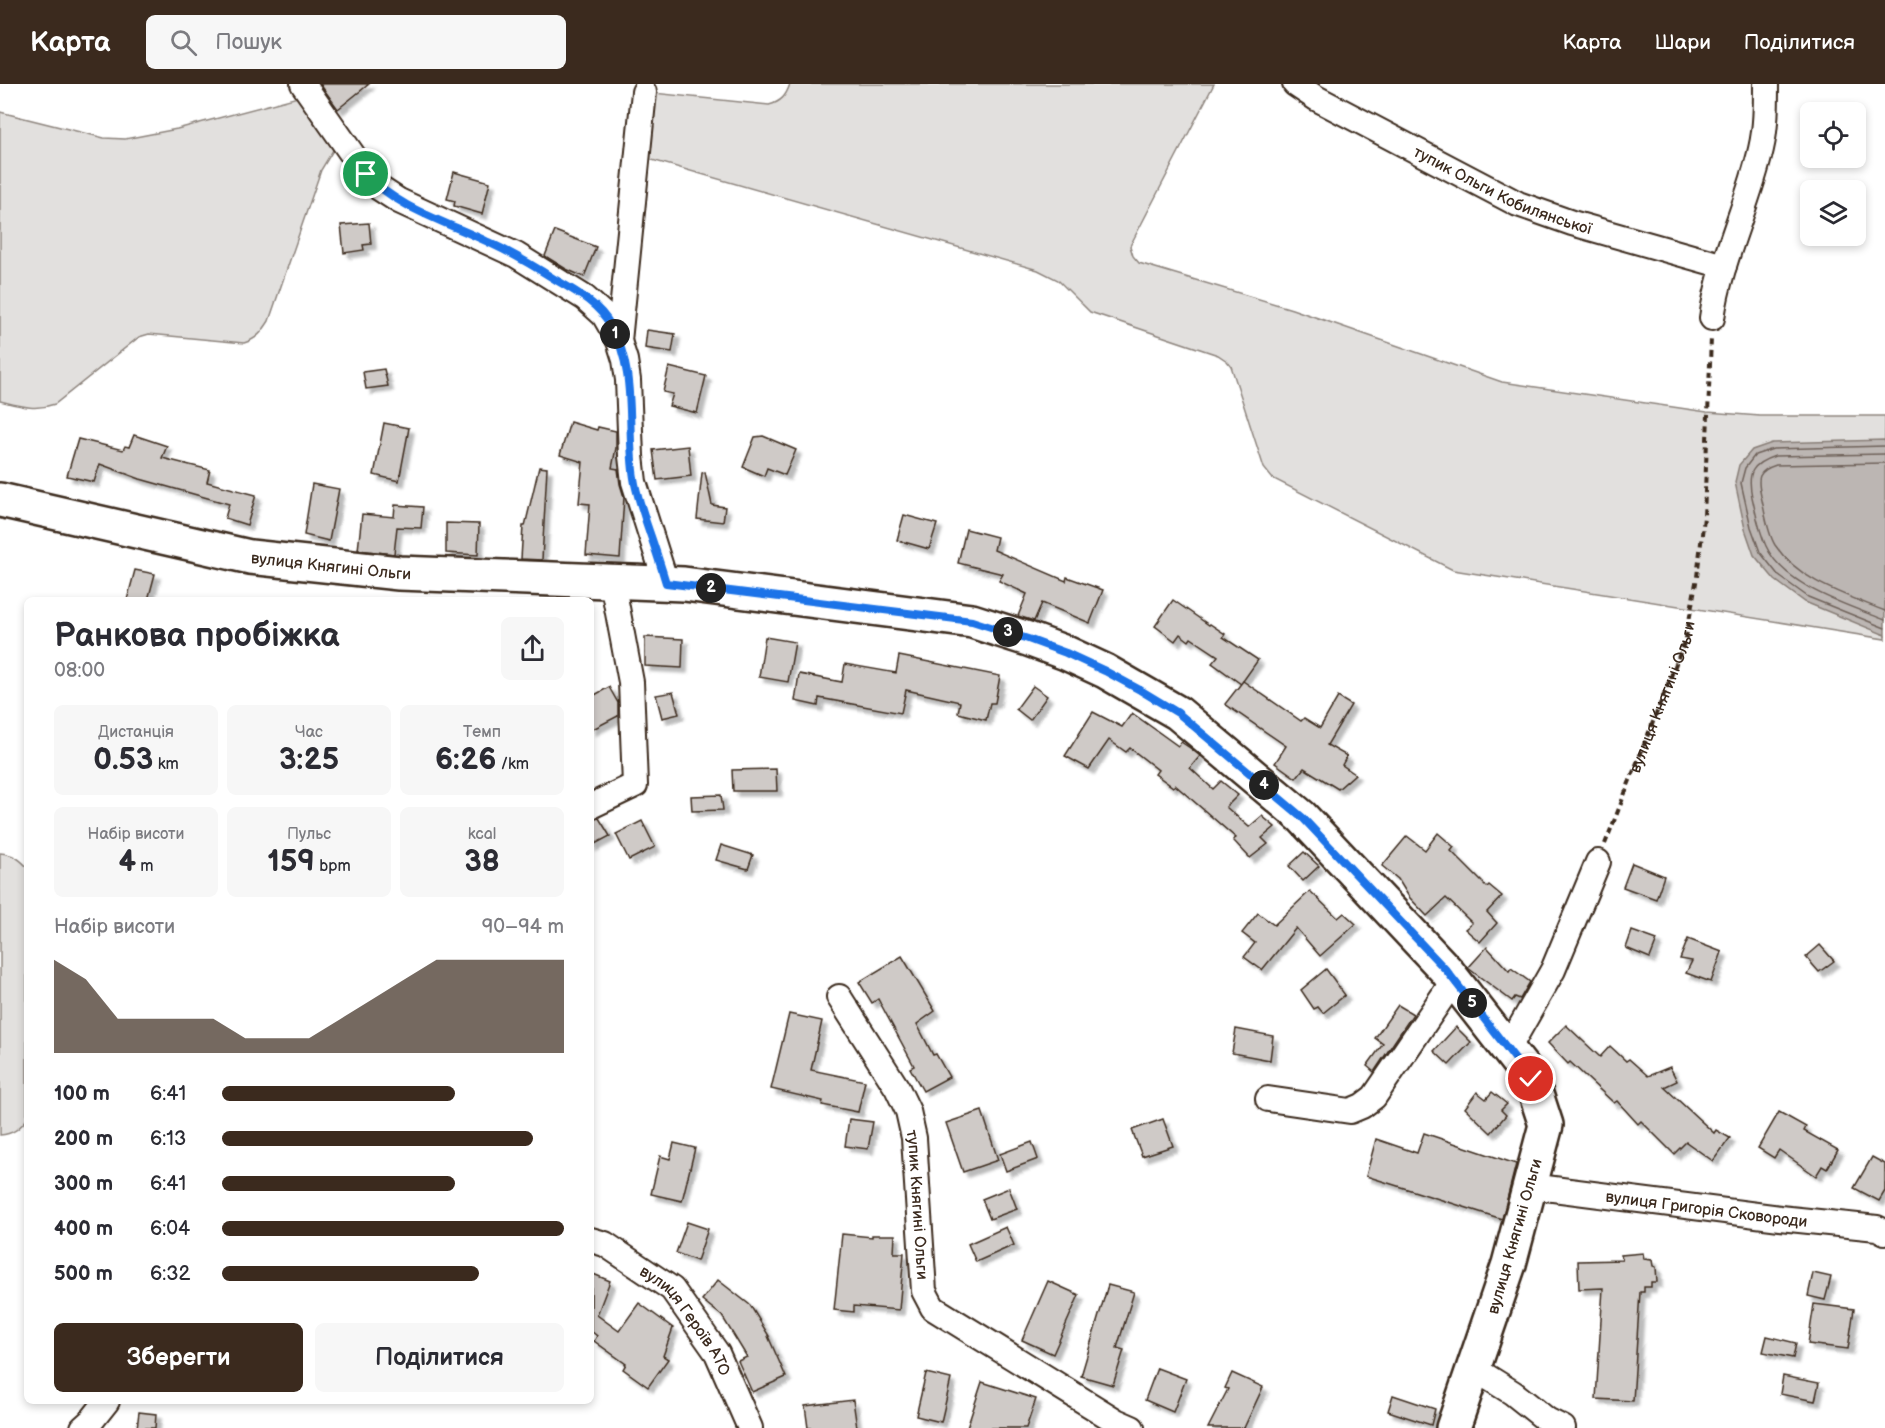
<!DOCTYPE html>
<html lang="uk">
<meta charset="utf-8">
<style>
body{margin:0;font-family:"Balsamiq Sans",sans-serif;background:#f7f7f7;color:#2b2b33;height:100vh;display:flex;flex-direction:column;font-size:22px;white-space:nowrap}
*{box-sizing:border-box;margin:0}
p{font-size:20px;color:#7c7c81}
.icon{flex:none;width:33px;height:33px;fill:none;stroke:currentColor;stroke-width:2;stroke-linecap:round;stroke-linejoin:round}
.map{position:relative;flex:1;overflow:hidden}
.details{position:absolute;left:24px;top:513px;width:570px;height:807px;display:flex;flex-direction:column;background:#fff;border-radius:9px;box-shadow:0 3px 9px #0003}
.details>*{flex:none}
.buttons{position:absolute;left:1800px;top:18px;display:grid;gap:12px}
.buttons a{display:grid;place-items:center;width:66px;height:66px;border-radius:9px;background:#fff;box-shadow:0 3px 9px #0003;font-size:30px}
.pin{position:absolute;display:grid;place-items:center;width:51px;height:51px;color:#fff;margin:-26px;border:3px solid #fff;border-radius:50%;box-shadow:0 2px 6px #0007}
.km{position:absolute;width:30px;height:30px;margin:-15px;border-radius:50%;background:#222;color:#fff;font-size:16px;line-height:30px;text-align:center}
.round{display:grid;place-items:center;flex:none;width:63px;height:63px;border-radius:9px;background:#f7f7f7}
.headline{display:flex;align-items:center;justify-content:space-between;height:102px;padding:0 30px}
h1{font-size:33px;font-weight:600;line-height:45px}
.figures{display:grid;grid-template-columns:repeat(3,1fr);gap:9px;height:102px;padding:6px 30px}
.figures div{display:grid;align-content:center;border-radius:9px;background:#f7f7f7;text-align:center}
.figures b{font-size:30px;font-weight:600}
.figures small{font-size:16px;font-weight:400}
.figures p{font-size:16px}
.chart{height:168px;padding:12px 30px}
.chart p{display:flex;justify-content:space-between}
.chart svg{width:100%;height:108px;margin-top:6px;fill:#3b2a1e;opacity:.7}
.cta{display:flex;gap:12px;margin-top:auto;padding:12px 30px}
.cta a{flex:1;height:69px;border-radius:9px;background:#3b2a1e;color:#fff;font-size:24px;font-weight:600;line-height:69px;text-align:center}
.cta a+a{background:#f7f7f7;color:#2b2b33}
ul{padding:0 30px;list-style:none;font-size:20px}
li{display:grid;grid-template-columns:96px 72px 1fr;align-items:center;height:45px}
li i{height:15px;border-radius:8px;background:#3b2a1e}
header{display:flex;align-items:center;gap:36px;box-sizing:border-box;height:84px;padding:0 30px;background:#3b2a1e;color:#fff}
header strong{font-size:28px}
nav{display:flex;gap:33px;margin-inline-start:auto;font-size:21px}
.search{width:420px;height:54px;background:#f7f7f7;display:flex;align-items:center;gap:15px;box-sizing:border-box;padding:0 21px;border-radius:9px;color:#7c7c81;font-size:22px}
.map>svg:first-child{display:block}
</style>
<header>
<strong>Карта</strong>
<div class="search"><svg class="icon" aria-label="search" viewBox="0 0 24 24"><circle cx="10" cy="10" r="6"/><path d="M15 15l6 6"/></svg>Пошук</div>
<nav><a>Карта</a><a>Шари</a><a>Поділитися</a></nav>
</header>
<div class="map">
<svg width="1885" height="1344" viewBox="0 0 1885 1344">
<defs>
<filter id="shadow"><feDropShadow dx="5" dy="5" stdDeviation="1.5" flood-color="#0004"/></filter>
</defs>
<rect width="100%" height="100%" fill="#fff"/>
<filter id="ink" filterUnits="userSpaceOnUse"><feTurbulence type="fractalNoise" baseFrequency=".0167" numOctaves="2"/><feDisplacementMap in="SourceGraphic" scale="12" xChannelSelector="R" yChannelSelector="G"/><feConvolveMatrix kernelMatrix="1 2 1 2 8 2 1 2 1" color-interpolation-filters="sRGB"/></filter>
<g filter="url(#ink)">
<g fill="#e2e0de" stroke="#8e857e" stroke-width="1.5">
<path d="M790 0H1214L1130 162 1133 172 1139 179 1292 225 1502 298 1707 328 1760 332H1885L1882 550 1885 551V555L1453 486 1272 394 1264 384 1231 282 1227 277 1218 271 1090 228 1058 196 1038 186 638 72 644 8 769 21C781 18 786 12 790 0Z"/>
<path d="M309 10 341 53 321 86 269 237C262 248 257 255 244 259L149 250 139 253 55 320C35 327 20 322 0 317V28L104 54 125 55 177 45Z"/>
<path d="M0 769C12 770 19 774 27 783V1035C19 1045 13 1050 0 1051Z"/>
</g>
<path fill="#bcb6b3" stroke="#887e77" stroke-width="1.5" d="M1885 356V551L1805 518 1775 496 1754 471 1745 445 1735 398 1739 381 1752 366 1772 359Z"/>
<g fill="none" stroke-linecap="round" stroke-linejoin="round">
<g stroke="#6f625a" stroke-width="1.5">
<path d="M1885 362 1773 365 1755 371 1745 384 1741 399 1751 443 1760 468 1779 492 1808 513 1885 544"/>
<path d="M1885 370 1775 372C1751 380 1747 389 1752 413 1756 430 1759 447 1766 462 1784 502 1847 521 1885 536"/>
<path d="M1885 379 1776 381C1757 387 1757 394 1761 412 1765 428 1767 448 1775 461 1800 498 1846 511 1885 527"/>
</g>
</g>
<g fill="#cfcac7" stroke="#3b2a1e" stroke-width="1.5" filter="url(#shadow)">
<path d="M320 0H369L338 25Z"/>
<path d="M454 88 490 98 482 130 454 122 455 117 447 115Z"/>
<path d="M369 139 371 160 363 161 364 166 344 169 341 141Z"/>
<path d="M555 147 596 163 584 193 566 185 545 172Z"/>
<path d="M647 246 675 250 672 268 645 264Z"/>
<path d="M669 283 706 292 697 329 669 322 673 310 663 308Z"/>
<path d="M384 285 388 302 366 305 363 288Z"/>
<path d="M570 338 597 346 598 343 616 347V364L612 384 618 385 620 400 624 413 620 474 586 471 590 420 579 419 583 378 560 371Z"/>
<path d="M384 339 409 344 399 397 374 391Z"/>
<path d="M134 351 167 362 162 374 210 386 207 398 256 411 247 441 225 434 229 420 140 395 100 380 94 398 67 392 78 355 123 366 125 362 129 363Z"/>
<path d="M763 352 796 366 785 391 767 384 764 392 743 383 755 353Z"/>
<path d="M688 362 691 392 657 396 653 366Z"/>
<path d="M539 383 547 384 542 476 521 475 523 442H525Z"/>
<path d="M705 388 712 421 725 423 723 438 697 435 702 389Z"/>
<path d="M312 400 339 405 329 457 304 451Z"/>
<path d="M395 421 423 423 421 444 397 443 394 470 358 466 362 430 394 433Z"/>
<path d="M904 431 937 440 929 465 897 456Z"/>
<path d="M446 439 479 440 478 471 446 469Z"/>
<path d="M966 445 997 453 994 466 1066 497 1067 493 1103 506 1090 539 1042 519 1034 537 1018 532 1027 510 999 497 1003 490 958 479Z"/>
<path d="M135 486 155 490 148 516H127Z"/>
<path d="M1173 516 1209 541 1210 540 1225 550 1223 553 1258 576 1241 600 1212 579 1218 572 1191 554 1189 557 1180 550 1175 557 1155 542Z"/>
<path d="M645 553 683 555 682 584 645 582Z"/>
<path d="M765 553 795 558 788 598 759 593Z"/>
<path d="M899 572 1000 592 995 619H990L986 636 958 629 960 618 906 606 901 629 819 614 818 622 795 617 799 590 842 598 845 580 896 589Z"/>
<path d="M1243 597 1301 637 1304 634 1320 644 1338 613 1351 621 1327 661 1347 672 1342 681 1355 690 1338 705 1304 684 1296 694 1275 679 1286 662 1225 620Z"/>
<path d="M1033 602 1047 612 1030 636 1016 625Z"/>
<path d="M609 603 618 619V632L591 646V613Z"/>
<path d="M673 608 679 630 662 634 656 611Z"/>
<path d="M1093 628 1122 643 1132 629 1178 662 1181 658 1190 664 1200 672 1190 684 1213 705 1221 697 1238 711 1226 723 1249 743 1262 732 1275 743 1262 754 1268 760 1250 774 1233 756 1236 754 1175 701 1173 703 1155 690 1158 686 1130 664 1126 668 1109 656 1089 685 1065 672Z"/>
<path d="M776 685 777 707H733L732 686Z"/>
<path d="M721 711 723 726 692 727 691 712Z"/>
<path d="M599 734 610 752 591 762V736Z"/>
<path d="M642 737 655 763 629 776 616 750Z"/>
<path d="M1438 749 1454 763 1451 767 1487 803 1489 801 1502 812 1487 828 1497 839 1480 858 1465 845 1472 839 1446 814 1427 832 1409 813 1398 795 1382 782 1407 752 1425 766Z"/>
<path d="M721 761 753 771 748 785 716 776Z"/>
<path d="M1304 768 1319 782 1303 797 1289 782Z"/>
<path d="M1632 779 1664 792 1656 815 1623 803Z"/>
<path d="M1310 807 1338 834 1344 829 1356 840 1320 872 1296 844 1262 886 1244 873 1255 859 1242 849 1258 829 1274 841Z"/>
<path d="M1632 847 1657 856 1650 874 1626 864Z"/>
<path d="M1688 855 1722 868 1711 898 1686 889 1692 877 1680 875Z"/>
<path d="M1820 861 1834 877 1819 888 1806 873Z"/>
<path d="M1487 863 1509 887 1511 884 1530 898 1520 915 1515 913 1512 917 1468 884Z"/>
<path d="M902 872 935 927 917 940 933 971 936 970 949 993 923 1007 910 984 914 982 878 915 872 919 859 898Z"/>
<path d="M1326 885 1345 911 1323 929 1318 923 1314 925 1301 906Z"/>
<path d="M1398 921 1413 930 1374 988 1367 982 1383 960 1375 954Z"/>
<path d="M789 930 822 937 811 986 865 997 858 1028 822 1021 823 1017 771 1005Z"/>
<path d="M1566 941 1600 973 1610 962 1626 977 1629 975 1648 992 1670 983 1677 997 1664 1003 1714 1049 1716 1046 1730 1054 1713 1077 1686 1058 1674 1070 1641 1037 1638 1040 1617 1017 1614 1019 1570 978 1568 980 1548 959Z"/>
<path d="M1456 943 1471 958 1449 981 1434 967Z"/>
<path d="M1236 945 1273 952 1270 976 1232 969Z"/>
<path d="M1477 1008 1486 1015 1492 1008 1507 1020 1501 1026 1506 1031 1491 1049 1465 1024Z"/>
<path d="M982 1027 998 1076 963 1088 946 1039Z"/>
<path d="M1779 1028 1806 1043 1804 1047 1838 1066 1827 1085 1822 1082 1816 1092 1779 1066 1774 1074 1758 1064Z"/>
<path d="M849 1035 873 1038 868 1065 845 1062Z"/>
<path d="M1163 1035 1173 1062 1142 1072 1132 1046Z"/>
<path d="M1424 1049 1516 1080 1502 1135 1366 1092 1376 1055 1417 1069Z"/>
<path d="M1032 1058 1038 1075 1006 1087 1000 1070Z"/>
<path d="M674 1059 695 1064 682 1117 651 1110 660 1072 670 1075Z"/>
<path d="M1872 1073 1885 1080V1107L1879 1117 1854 1104Z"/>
<path d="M1009 1104 1017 1125 990 1135 982 1115Z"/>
<path d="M687 1138 708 1145 697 1177 676 1169Z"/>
<path d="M1006 1143 1014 1161 976 1178 968 1160Z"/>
<path d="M842 1150 872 1153V1151H895L894 1169H904L899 1226 854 1222V1228L834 1226Z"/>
<path d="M1643 1169 1644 1175 1652 1176 1653 1182 1656 1183 1657 1198H1651V1203H1644V1208H1640L1633 1317 1596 1315 1603 1204 1579 1205 1578 1177 1622 1176 1621 1171Z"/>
<path d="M591 1189 610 1197 597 1231 619 1247 639 1219 673 1244 663 1272 668 1275 648 1303 623 1285 626 1280 594 1257 597 1252 591 1247Z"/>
<path d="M1813 1189 1831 1193 1825 1216 1808 1212Z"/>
<path d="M718 1196 750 1221 769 1252H768L786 1293 752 1308 738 1277 747 1273 722 1232 702 1216Z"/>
<path d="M1048 1197 1079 1211 1053 1270 1022 1256Z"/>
<path d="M1108 1201 1134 1208 1117 1264 1124 1266 1113 1301 1081 1292Z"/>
<path d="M1814 1220 1854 1225 1848 1265 1808 1260Z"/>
<path d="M1767 1252 1796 1259 1793 1274 1763 1268Z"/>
<path d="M1157 1284 1186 1295 1173 1328 1145 1316Z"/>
<path d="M926 1289 951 1295 941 1338 916 1332Z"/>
<path d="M1232 1289 1263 1303 1244 1344H1208L1228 1305 1225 1304Z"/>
<path d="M1783 1292 1819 1299 1815 1317 1780 1310Z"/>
<path d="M982 1298 1036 1315 1026 1344H967Z"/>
<path d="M1393 1311 1435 1325 1431 1341 1388 1327Z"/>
<path d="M853 1316 857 1344H808L805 1322Z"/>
<path d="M139 1328 156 1330 155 1344H137Z"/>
</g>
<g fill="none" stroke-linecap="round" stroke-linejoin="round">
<g stroke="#3b2a1e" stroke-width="28">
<g id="street">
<path d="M303 0 366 90 379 104 399 117 516 171 585 214 604 231 619 257 625 276 628 296 631 372 634 398 666 499"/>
<path id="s2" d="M1295 0 1316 14 1518 120 1572 139 1724 182"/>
<path d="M1712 234C1720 176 1748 122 1761 65 1766 44 1766 21 1766 0"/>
<path d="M619 257 644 8"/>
<path d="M591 722 635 701 631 598 612 497"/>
<path id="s3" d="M839 913 897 1004 908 1027 914 1054 924 1207 933 1224 1116 1337 1132 1344"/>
<path d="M1508 965 1553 886 1598 778"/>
<path d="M1268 1015 1350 1027 1362 1022 1374 1013 1454 896"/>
<path id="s4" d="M1530 1102 1780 1134 1877 1144 1885 1148"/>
<path id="s5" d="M591 1156 605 1160 672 1205 717 1269 750 1344"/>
<path d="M1473 1284 1513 1309 1547 1336 1563 1344"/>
<path d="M83 1344 92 1336 107 1317"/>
</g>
</g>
<g stroke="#3b2a1e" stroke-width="38">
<g id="secondary">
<path id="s6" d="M0 416 250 473 399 489 684 500 972 537 1028 555 1066 569 1105 587 1178 629 1302 733 1446 886 1531 995 1546 1041 1509 1180 1453 1344"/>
</g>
</g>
<path stroke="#3b2a1e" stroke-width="4" stroke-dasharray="6 4.5" stroke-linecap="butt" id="s1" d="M1605 760 1686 554 1697 493 1704 433 1711 254"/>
<use href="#street" stroke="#fff" stroke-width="24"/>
<use href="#secondary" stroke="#fff" stroke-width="33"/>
</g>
</g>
<g fill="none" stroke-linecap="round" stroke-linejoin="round" filter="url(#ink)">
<g stroke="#fff" stroke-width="12">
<path id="route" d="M366 90C395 123 449 139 488 158 512 169 534 182 556 196 577 208 599 220 611 242 638 288 626 344 634 394 636 409 642 424 646 438 653 458 660 479 666 499L972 537 1028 555 1066 569 1105 587 1140 606 1178 629 1302 733 1446 886 1531 995"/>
</g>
<use href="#route" stroke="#1a73e8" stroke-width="8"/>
</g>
<g text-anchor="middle" stroke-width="4.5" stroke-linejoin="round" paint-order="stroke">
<g font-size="16" fill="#3b2a1e" stroke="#fff">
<text dy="6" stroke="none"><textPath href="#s2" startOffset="234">тупик Ольги Кобилянської</textPath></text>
<text dy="6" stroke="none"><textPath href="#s6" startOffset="338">вулиця Княгині Ольги</textPath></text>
<text dy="6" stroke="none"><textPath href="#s1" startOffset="158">вулиця Княгині Ольги</textPath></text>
<text dy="6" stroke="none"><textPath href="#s3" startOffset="228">тупик Княгині Ольги</textPath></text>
<text dy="6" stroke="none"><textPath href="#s4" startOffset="178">вулиця Григорія Сковороди</textPath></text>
<text transform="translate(1514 1152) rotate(-74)" y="6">вулиця Княгині Ольги</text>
<text dy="6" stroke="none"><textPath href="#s5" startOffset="128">вулиця Героїв АТО</textPath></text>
</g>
</g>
</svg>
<div class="buttons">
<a><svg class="icon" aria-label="locate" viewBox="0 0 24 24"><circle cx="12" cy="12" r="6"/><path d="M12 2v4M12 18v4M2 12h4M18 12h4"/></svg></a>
<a><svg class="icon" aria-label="layers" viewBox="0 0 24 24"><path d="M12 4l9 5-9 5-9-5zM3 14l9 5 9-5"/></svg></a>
</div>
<div class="pin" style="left:366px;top:90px;background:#1e9e55"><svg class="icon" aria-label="arrive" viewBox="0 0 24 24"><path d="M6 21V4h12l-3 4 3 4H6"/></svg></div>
<div class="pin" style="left:1531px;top:995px;background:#d93025"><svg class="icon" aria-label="check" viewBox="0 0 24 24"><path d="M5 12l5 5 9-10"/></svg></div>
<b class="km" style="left:615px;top:250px">1</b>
<b class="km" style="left:711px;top:504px">2</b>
<b class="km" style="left:1008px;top:548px">3</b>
<b class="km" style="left:1264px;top:701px">4</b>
<b class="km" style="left:1472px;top:919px">5</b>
<section class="details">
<div class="headline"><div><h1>Ранкова пробіжка</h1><p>08:00</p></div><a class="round"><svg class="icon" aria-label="share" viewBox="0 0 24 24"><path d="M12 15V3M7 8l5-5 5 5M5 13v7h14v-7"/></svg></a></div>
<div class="figures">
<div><p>Дистанція</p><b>0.53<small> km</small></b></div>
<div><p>Час</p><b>3:25</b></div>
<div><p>Темп</p><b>6:26<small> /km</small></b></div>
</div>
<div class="figures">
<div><p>Набір висоти</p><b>4<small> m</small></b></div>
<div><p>Пульс</p><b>159<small> bpm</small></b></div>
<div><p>kcal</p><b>38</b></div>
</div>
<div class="chart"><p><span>Набір висоти</span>90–94 m</p>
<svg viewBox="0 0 160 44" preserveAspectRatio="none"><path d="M0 44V6L10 14L20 30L30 30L40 30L50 30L60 38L70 38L80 38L90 30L100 22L110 14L120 6L130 6L140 6L150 6L160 6V44z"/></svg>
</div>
<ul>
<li><b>100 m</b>6:41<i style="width:68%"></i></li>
<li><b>200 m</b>6:13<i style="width:91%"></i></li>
<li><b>300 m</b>6:41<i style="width:68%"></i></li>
<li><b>400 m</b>6:04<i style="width:100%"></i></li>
<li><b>500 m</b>6:32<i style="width:75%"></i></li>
</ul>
<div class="cta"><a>Зберегти</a><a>Поділитися</a></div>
</section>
</div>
